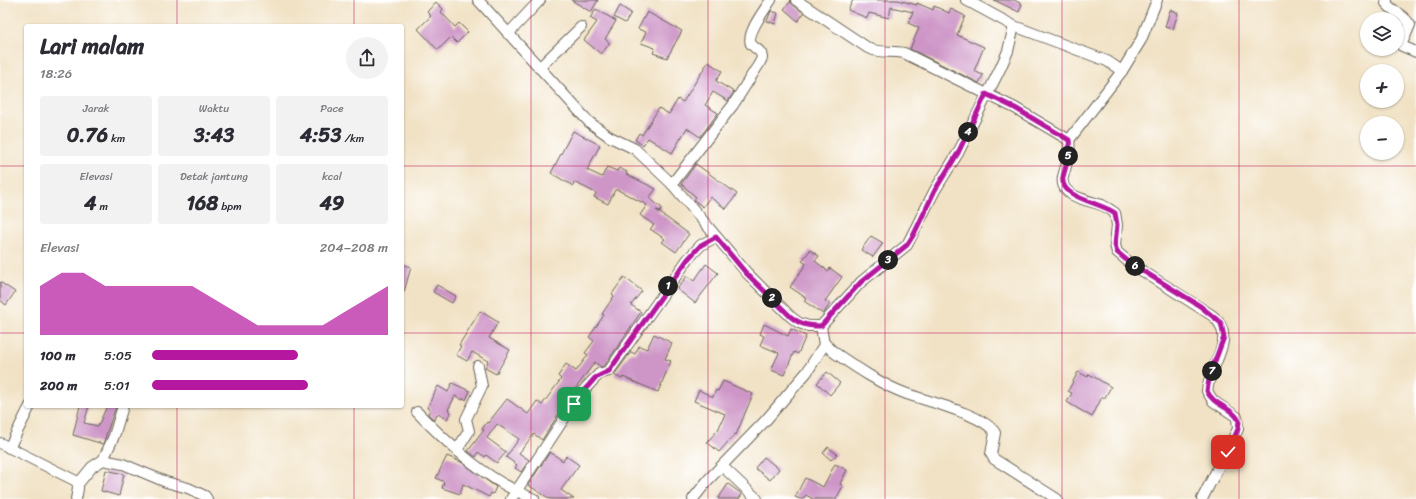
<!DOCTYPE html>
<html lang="id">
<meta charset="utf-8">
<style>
body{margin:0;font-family:Sriracha,sans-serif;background:#f2f2f3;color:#2b2b33;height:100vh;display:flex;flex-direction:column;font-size:15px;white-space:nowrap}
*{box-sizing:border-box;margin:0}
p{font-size:13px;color:#7c7c81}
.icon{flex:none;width:22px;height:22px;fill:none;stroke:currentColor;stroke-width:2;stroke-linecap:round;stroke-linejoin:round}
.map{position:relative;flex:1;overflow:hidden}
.sheet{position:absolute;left:24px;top:24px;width:380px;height:384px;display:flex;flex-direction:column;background:#fff;border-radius:4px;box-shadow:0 1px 3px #0004}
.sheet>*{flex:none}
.fabs{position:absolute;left:1360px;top:12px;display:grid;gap:8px}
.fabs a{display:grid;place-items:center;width:44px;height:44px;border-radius:50%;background:#fff;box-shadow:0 1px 3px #0004;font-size:20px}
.pin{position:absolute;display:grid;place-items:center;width:34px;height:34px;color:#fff;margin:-17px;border-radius:8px;box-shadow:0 2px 6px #0006}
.km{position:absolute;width:20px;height:20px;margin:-10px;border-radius:50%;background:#222;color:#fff;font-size:11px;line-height:20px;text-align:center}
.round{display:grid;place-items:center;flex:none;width:42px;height:42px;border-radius:21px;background:#f2f2f3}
.summary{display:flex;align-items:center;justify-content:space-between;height:68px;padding:0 16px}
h1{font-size:22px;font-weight:700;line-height:30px}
.metrics{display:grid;grid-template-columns:repeat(3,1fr);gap:6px;height:68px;padding:4px 16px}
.metrics div{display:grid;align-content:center;border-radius:4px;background:#f2f2f3;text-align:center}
.metrics b{font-size:20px;font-weight:700}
.metrics small{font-size:11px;font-weight:400}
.metrics p{font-size:11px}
.chart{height:112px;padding:8px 16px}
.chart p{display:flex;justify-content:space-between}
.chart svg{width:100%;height:72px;margin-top:4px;fill:#b5179e;opacity:.7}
ul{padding:0 16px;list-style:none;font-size:13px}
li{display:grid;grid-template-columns:64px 48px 1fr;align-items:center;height:30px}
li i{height:10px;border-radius:5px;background:#b5179e}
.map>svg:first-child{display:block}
</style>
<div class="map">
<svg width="1416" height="499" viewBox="0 0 1416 499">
<rect width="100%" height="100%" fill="#fff"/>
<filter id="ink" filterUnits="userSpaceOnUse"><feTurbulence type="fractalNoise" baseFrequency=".025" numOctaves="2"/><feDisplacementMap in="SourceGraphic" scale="8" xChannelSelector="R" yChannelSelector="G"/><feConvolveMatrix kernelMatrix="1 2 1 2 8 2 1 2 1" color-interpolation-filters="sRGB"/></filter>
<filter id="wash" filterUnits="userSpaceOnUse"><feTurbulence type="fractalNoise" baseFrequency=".012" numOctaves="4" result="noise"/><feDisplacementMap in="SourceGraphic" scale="16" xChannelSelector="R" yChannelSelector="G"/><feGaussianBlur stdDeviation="0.9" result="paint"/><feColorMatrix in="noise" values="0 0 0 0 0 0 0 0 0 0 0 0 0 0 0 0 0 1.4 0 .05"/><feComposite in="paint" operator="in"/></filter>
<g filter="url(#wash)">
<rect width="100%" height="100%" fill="#f1e2c5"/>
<g id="blocks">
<g fill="#ce96c7">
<path d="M571 0H598L591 12Z"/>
<path d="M853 0H898L917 5V3L933 10 934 6 949 13 951 9 965 16 957 35 984 47 974 71 983 75 979 83 910 49 919 28 908 23 913 12 891 7 889 18 869 13 867 18 848 10Z"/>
<path d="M994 0H1014L1022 4 1019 12Z"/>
<path d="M436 2 443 9 441 12 455 27 459 23 468 32 457 43 451 37 438 50 418 29 431 16 427 12Z"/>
<path d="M790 2 804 13 798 21 784 9Z"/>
<path d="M620 6 631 13 625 23 614 17Z"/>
<path d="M596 9 616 21 605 39 610 43 601 54 584 40 597 22 590 18Z"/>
<path d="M1170 10 1178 13 1173 29 1165 27Z"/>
<path d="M771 11 778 13 775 24 767 21Z"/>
<path d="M647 12 682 31 667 58 653 53 655 48 641 43 646 32 638 29Z"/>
<path d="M708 62 722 71 716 81 734 92 728 101 713 92 705 105 718 113 700 137 687 128 672 153 648 138 643 145 635 140 639 133 642 135 659 108 669 114 678 99 683 102Z"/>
<path d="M573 131 600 145 587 170 602 177 607 167 617 171 619 168 627 172 626 174 656 189 649 198 662 208 660 211 656 210 689 234 676 252 662 242 665 239 650 229 654 225 640 215 647 205 618 190H615L608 204 594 197 596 193 574 182 573 186 551 173Z"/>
<path d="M696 164 737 194 726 209 710 197 703 207 694 200 696 197 681 184Z"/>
<path d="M871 236 883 243 873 257 861 250Z"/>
<path d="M810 250 819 256 815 261 828 271 830 268 842 277 825 301 830 304 823 314 804 301 806 298 790 287 806 264 802 261Z"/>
<path d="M402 264 411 267 404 292H402Z"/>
<path d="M706 264 718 273 695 303 677 289 687 276 694 281Z"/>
<path d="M624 277 642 291 631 305 641 312 605 365 601 367 595 362 570 396 542 440 534 434 519 453 529 460 521 472 515 468 517 465 506 457 519 439 497 424 487 438 506 452 497 463 486 455 485 457 478 452 476 457 468 451 484 430 482 429 487 422 488 423 507 399 528 414 537 401 542 405 561 379 558 376 566 364 576 371 588 355 585 353 594 341 589 337 604 315 602 314 614 296 612 294Z"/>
<path d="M0 282 15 292 6 305 0 300Z"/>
<path d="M437 285 456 296 452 303 433 292Z"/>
<path d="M480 311 498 322 489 338 510 350 496 374 485 368 488 361 472 352 467 361 456 355 461 346 459 345Z"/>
<path d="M764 324 788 336 791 329 806 336 798 354 794 352 784 375 771 370 779 353 760 345 764 336 760 334Z"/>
<path d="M654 334 672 343 665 359 671 361 658 392 623 377 622 379 614 375 631 352 635 354 639 346 647 349Z"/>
<path d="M827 372 840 383 830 395 817 383Z"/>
<path d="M1078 372 1088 377 1089 374 1111 387 1104 399 1102 397 1092 417 1067 402 1072 393 1068 391Z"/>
<path d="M723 381 753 394 736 435 735 434 719 452 707 442 718 430 725 414 694 401 699 390 713 397 716 390 718 391Z"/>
<path d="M452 383 470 391 466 400 464 398 463 400 455 396 448 410 451 412 447 419 438 414 434 420 428 414 430 409 427 408 438 386 448 392Z"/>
<path d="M80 406H89L84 423 98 426 107 406H116L103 444 73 435Z"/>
<path d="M828 447 837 454 831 460 823 453Z"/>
<path d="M550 452 563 461 566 456 579 465 561 490 574 499H550L528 485Z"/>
<path d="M447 456 461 462 496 487 493 494 491 493 489 497 463 484 460 494 442 488 444 482 436 478Z"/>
<path d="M764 457 779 469 770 480 755 468Z"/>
<path d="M835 464 847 470 840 484 843 486 836 499H813L806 495 803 499H800L795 497 805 478 823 487Z"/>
<path d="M106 470 124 474 119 496 101 491Z"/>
<path d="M728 484 742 494 739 499H718Z"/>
</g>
</g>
</g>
<g filter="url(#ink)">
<use href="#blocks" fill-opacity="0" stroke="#676157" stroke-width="1"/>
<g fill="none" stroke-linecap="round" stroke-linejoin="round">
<g stroke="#676157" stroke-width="12">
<g id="minor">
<path d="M478 0 589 122 610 137 635 149 672 184 747 273 791 317 799 323 808 326H821L861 282 907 245 935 190 958 153 1000 69 1008 51 1014 26 966 0"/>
<path d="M796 0 868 48C879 54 892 50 904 53L1015 108 1069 140 1122 71 1141 40 1157 0"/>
<path d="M1387 0 1386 3C1393 12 1405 15 1410 25L1402 43V46L1416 52"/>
<path d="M1014 26 1107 61 1122 71"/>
<path d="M508 34 540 0"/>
<path d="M539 68 581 27"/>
<path d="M1069 140C1071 152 1066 165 1063 177 1059 197 1088 200 1102 205 1106 207 1111 210 1115 213L1117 225 1115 245 1117 252 1130 263 1213 316C1238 338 1210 363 1207 391L1213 401 1237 417 1238 429 1202 499"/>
<path d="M672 184 733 105 759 64 762 58 761 53C758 49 753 47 751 44 746 34 765 9 771 0"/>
<path d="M824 343C828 346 831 350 835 353 857 368 882 385 907 394 927 401 985 415 995 433L991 454 994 459 1057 499"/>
<path d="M417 412C451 447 488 481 534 499"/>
<path d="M0 443 76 481C80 486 77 493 76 499"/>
<path d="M9 448 30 406"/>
<path d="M457 450 469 431 466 419 482 386 478 366"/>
<path d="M103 460 123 464 166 482 188 488 205 496 207 499"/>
<path d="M722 466 757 499"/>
<path d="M78 484 92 467 103 460 114 436 123 406"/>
<path d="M511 499 581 393 599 374 609 371 688 259 701 245 716 237"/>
<path d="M693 499 708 480 766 420 807 372 824 345 821 326"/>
</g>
</g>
<use href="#minor" stroke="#fff" stroke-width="10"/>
</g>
</g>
<g fill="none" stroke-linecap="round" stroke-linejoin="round" filter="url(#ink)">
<g stroke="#fff" stroke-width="8">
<path id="route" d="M574 404 582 393 595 378 609 371 688 259 701 245 716 237 746 273 791 317C801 325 809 326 821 326L861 282 907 245 914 234 935 190 958 153 986 94 1015 108 1069 140C1071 152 1066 165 1063 177 1059 198 1100 202 1115 213L1117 225 1115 245 1117 252 1130 263 1200 306 1221 323 1224 337 1210 374 1207 391C1213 406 1233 407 1239 421L1238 429 1228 452"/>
</g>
<use href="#route" stroke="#b5179e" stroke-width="5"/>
</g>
<path fill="none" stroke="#c2185b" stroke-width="1" stroke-opacity="0.55" d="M177 0V26M354 0V26M531 0V499M708 0V499M885 0V499M1062 0V499M1239 0V499M0 166H26M402 166H1416M0 333H26M402 333H1416M177 406V499M354 406V499"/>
</svg>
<div class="fabs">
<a><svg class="icon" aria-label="layers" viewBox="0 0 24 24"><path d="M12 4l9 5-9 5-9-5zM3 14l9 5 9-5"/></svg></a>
<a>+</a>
<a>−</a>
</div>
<div class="pin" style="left:574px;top:404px;background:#1e9e55"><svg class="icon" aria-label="arrive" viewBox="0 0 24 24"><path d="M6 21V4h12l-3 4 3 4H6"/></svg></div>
<div class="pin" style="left:1228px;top:452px;background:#d93025"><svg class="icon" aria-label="check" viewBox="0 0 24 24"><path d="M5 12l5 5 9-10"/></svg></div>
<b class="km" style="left:668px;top:286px">1</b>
<b class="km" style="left:772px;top:298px">2</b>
<b class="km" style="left:888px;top:260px">3</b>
<b class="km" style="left:968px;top:132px">4</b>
<b class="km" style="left:1068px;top:156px">5</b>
<b class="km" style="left:1135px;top:266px">6</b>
<b class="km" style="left:1212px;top:371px">7</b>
<section class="sheet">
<div class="summary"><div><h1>Lari malam</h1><p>18:26</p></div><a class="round"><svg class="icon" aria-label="share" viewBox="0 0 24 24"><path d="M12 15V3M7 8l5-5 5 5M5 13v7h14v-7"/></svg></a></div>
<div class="metrics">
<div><p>Jarak</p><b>0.76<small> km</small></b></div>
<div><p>Waktu</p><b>3:43</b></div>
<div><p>Pace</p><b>4:53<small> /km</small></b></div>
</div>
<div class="metrics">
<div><p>Elevasi</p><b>4<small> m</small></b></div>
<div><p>Detak jantung</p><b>168<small> bpm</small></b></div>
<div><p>kcal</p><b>49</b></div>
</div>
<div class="chart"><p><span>Elevasi</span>204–208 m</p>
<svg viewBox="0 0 160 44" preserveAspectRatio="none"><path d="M0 44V14L10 6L20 6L30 14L40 14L50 14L60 14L70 14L80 22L90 30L100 38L110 38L120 38L130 38L140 30L150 22L160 14V44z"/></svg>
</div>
<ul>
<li><b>100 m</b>5:05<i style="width:62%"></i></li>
<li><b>200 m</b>5:01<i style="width:66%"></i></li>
</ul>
</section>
</div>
